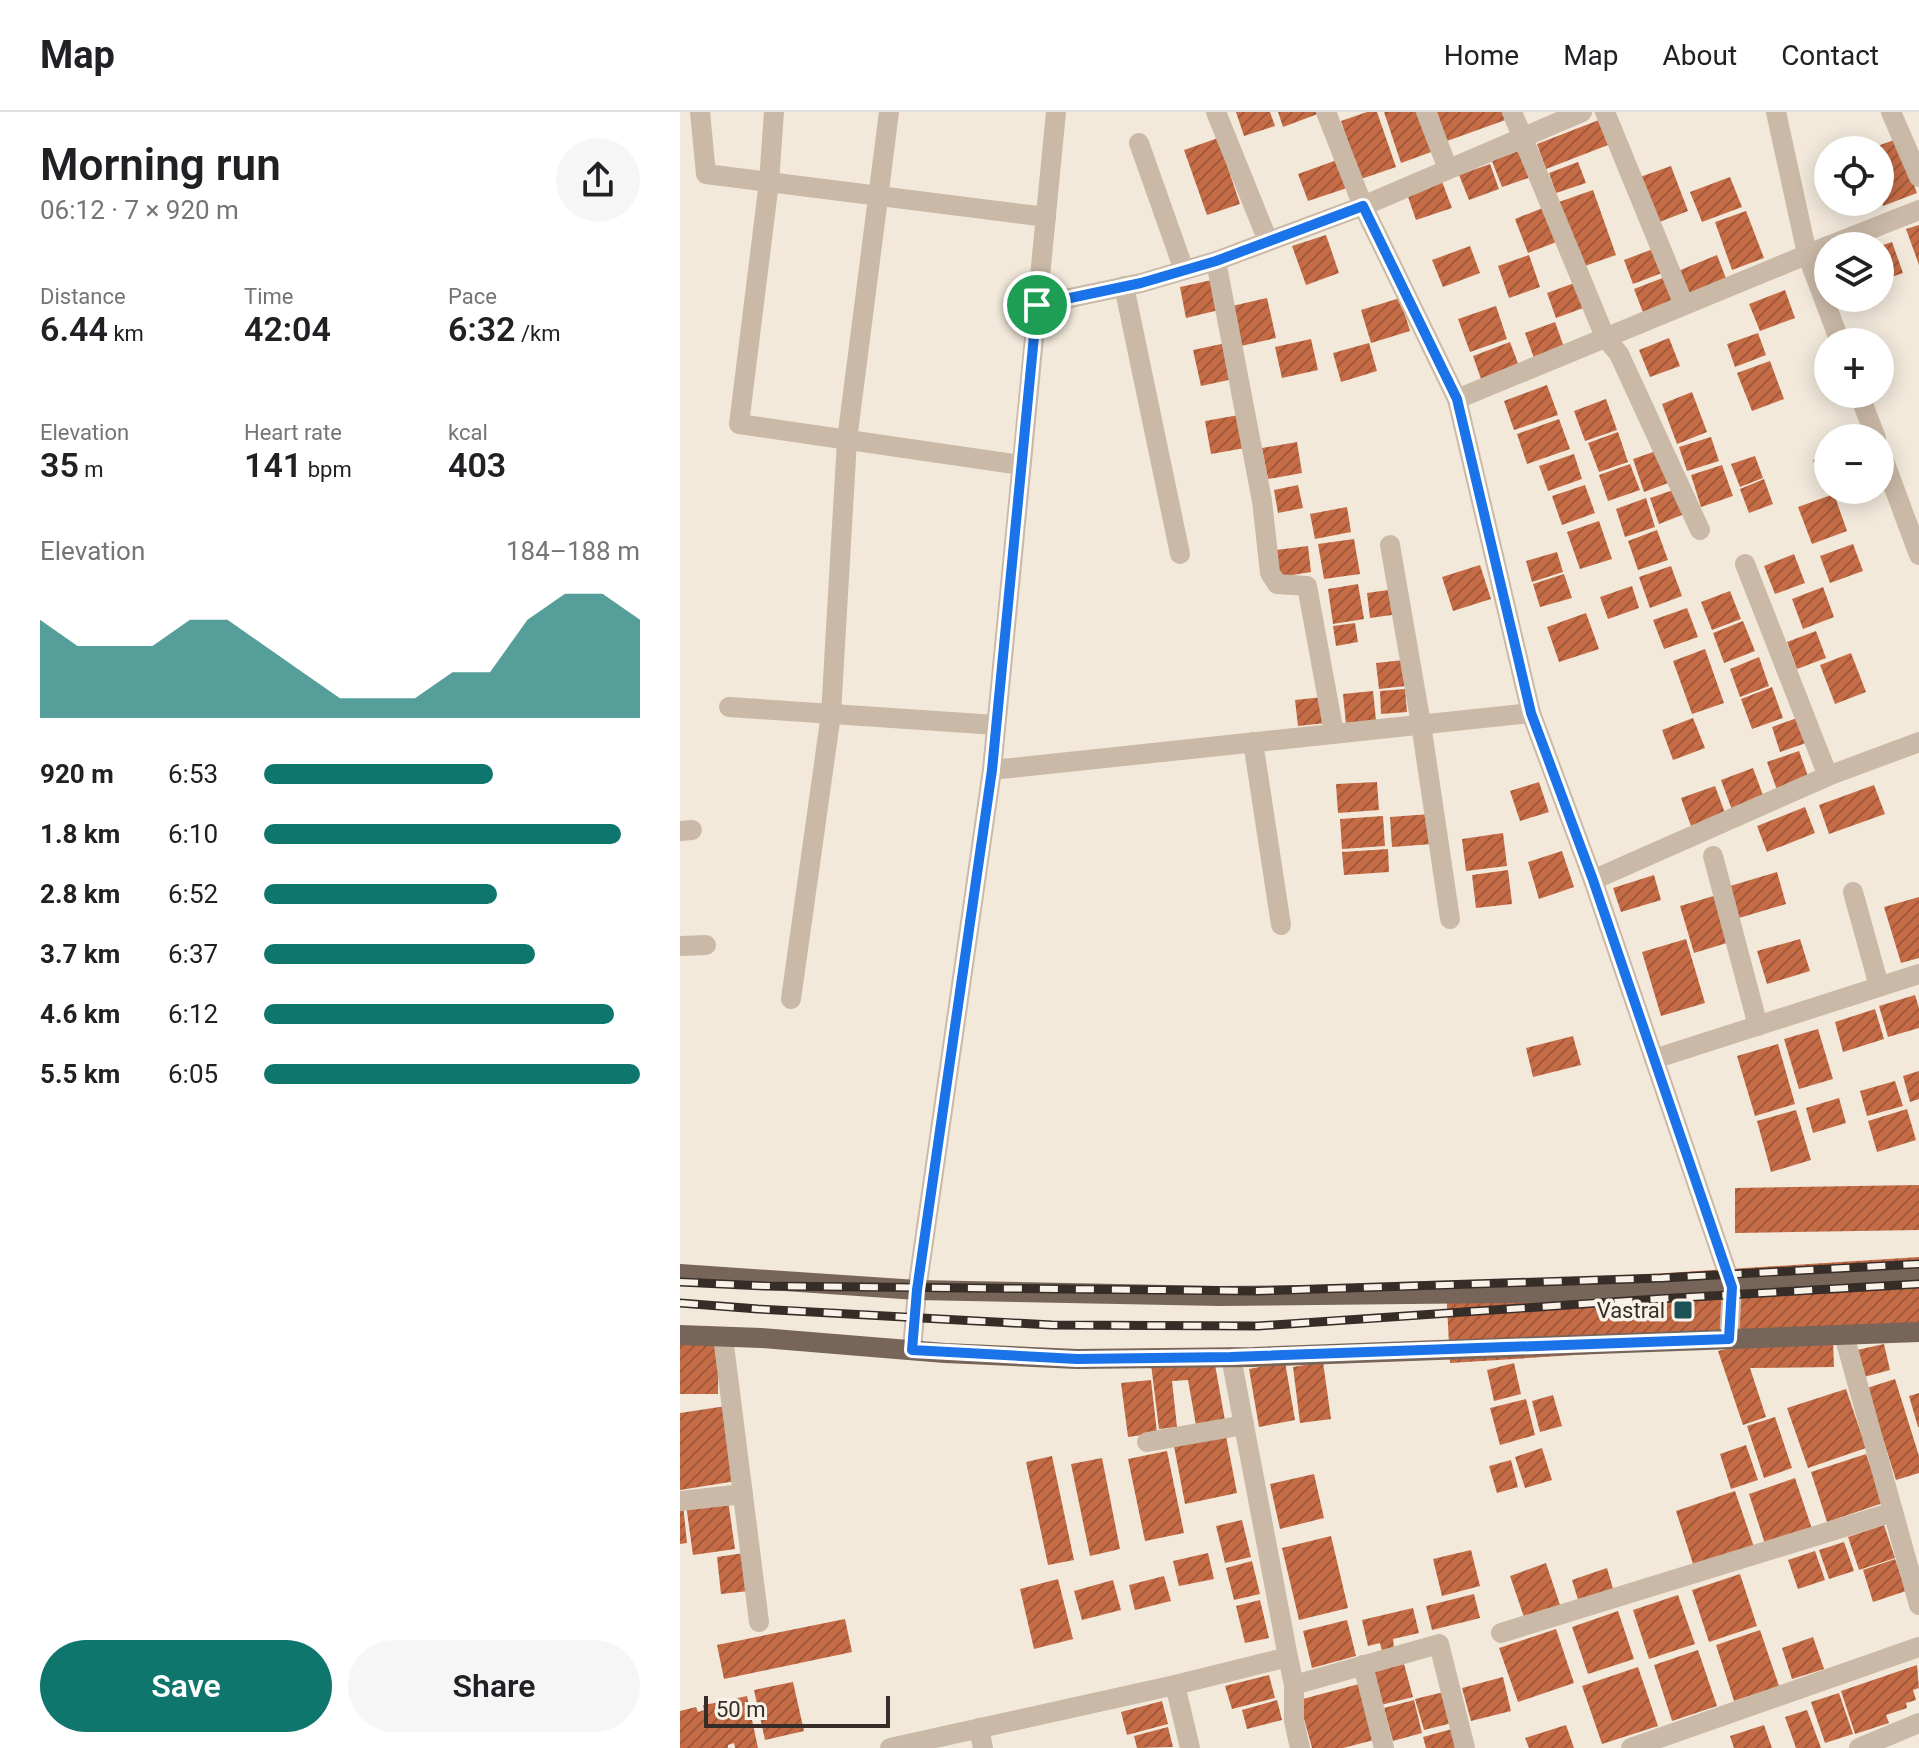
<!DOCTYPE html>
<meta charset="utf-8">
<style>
body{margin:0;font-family:Roboto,sans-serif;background:#f6f6f6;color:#202124;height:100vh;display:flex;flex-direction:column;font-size:30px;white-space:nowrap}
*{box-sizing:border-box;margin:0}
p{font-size:26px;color:#757577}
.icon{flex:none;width:44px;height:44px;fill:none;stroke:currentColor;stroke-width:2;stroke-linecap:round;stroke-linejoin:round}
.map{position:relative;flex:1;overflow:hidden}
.drawer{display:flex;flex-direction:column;background:#fff;width:680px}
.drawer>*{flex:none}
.buttons{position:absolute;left:1134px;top:24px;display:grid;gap:16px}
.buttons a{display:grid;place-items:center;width:80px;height:80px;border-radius:50%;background:#fff;box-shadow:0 4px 20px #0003;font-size:40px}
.scale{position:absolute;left:24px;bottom:20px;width:186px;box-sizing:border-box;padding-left:8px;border:4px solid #362d28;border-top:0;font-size:22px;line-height:28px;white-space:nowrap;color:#362d28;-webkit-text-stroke:6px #f9f2e8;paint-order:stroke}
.pin{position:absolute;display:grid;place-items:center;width:68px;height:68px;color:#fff;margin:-34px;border:4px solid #fff;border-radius:50%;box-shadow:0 2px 8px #0007}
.round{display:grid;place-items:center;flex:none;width:84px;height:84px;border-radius:42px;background:#f6f6f6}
.overview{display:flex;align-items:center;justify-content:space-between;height:136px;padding:0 40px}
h1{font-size:44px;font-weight:600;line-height:60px}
.metrics{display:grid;grid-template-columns:repeat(3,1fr);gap:12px;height:136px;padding:8px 40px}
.metrics div{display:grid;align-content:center}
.metrics b{font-size:34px;font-weight:600}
.metrics small{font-size:22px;font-weight:400}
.metrics p{font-size:22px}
.chart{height:224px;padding:16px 40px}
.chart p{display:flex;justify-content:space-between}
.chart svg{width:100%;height:144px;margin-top:8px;fill:#0f766e;opacity:.7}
.action{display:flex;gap:16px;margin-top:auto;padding:16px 40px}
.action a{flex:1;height:92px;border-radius:48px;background:#0f766e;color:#fff;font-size:32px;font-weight:600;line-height:92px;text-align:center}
.action a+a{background:#f6f6f6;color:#202124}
ul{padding:0 40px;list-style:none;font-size:26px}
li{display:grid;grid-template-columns:128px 96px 1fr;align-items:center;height:60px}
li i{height:20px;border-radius:10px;background:#0f766e}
header{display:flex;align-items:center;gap:48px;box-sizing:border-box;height:112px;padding:0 40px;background:#fff;border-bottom:2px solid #e0e0e0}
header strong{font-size:38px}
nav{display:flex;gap:44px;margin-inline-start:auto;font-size:28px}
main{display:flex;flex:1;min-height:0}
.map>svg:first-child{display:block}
</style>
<header>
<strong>Map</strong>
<nav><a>Home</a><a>Map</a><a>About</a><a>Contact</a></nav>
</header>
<main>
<section class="drawer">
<div class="overview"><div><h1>Morning run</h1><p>06:12 · 7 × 920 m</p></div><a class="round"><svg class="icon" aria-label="share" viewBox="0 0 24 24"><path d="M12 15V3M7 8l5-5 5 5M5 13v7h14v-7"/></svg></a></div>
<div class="metrics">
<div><p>Distance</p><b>6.44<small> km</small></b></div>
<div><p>Time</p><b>42:04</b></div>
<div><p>Pace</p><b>6:32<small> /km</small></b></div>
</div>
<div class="metrics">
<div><p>Elevation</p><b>35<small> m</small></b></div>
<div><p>Heart rate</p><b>141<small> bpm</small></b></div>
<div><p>kcal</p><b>403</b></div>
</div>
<div class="chart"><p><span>Elevation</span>184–188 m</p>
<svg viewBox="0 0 160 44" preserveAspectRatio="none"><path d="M0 44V14L10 22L20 22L30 22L40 14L50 14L60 22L70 30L80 38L90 38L100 38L110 30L120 30L130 14L140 6L150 6L160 14V44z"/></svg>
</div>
<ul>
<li><b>920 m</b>6:53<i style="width:61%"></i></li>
<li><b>1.8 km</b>6:10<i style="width:95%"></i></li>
<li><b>2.8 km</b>6:52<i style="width:62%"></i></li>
<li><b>3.7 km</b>6:37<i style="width:72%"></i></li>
<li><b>4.6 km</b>6:12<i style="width:93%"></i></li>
<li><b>5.5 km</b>6:05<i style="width:100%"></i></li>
</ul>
<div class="action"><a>Save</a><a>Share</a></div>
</section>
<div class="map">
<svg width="1239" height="1636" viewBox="0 0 1239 1636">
<defs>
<pattern id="building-hatch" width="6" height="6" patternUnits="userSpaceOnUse" patternTransform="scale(2)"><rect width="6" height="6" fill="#c56c46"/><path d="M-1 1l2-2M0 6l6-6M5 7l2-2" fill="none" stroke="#a1593a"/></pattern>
</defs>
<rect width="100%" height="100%" fill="#f2e9db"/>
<g fill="url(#building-hatch)">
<path d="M556 0H590L595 14 564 24Z"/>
<path d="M598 0H643L603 15Z"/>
<path d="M687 0H697L716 55 681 67 661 9Z"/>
<path d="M704 0H740L754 39 721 51Z"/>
<path d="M757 0H829L831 6 767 29Z"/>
<path d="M919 8 928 33 866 57 857 32Z"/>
<path d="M538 26 560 92 527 103 504 38Z"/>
<path d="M1217 27 1237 81 1203 94 1200 85V38H1186Z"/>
<path d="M841 38 851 65 822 75 812 49Z"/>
<path d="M657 48 667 76 628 89 618 62Z"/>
<path d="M898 50 906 71 876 81 869 61Z"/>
<path d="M810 52 819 77 789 88 779 63Z"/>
<path d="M991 54 1008 99 974 112 957 66Z"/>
<path d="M1050 65 1062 95 1022 110 1010 80Z"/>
<path d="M761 67 772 96 736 108 726 79Z"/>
<path d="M913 78 936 143 902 155 879 90Z"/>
<path d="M865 95 879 129 848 141 835 107Z"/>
<path d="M1066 99 1084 146 1052 158 1035 110Z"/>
<path d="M1239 113V153L1226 117Z"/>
<path d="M646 123 659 161 626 173 612 134Z"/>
<path d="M1212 130 1223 161 1200 169V134Z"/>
<path d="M790 134 800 161 763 175 752 148Z"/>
<path d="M973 137 982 161 953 172 944 148Z"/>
<path d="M849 143 860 175 829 186 818 154Z"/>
<path d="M1037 143 1047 169 1008 185 998 159Z"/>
<path d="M985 165 995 191 964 203 954 177Z"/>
<path d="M532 168 539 198 506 206 500 175Z"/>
<path d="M897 170 906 195 876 206 867 181Z"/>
<path d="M1105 178 1115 206 1080 219 1069 192Z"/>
<path d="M587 186 596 226 561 234 552 194Z"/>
<path d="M720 186 730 219 691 231 681 198Z"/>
<path d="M816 194 827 227 790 240 778 207Z"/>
<path d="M875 210 884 235 854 246 845 221Z"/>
<path d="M1078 221 1086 243 1055 255 1047 232Z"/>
<path d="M989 226 1000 254 970 265 959 238Z"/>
<path d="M631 227 638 258 602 266 595 235Z"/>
<path d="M830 230 839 254 801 267 793 244Z"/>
<path d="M546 231 553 267 521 274 513 238Z"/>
<path d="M689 231 697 259 661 270 653 241Z"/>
<path d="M1090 249 1104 287 1072 299 1057 261Z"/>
<path d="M867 273 878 303 834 318 824 289Z"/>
<path d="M1012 280 1027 320 997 332 982 292Z"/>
<path d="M926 287 937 318 905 329 894 299Z"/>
<path d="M559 303 565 336 531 342 525 309Z"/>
<path d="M879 307 890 337 847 352 837 322Z"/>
<path d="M938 320 948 350 919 360 908 331Z"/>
<path d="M1031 325 1039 349 1007 359 999 335Z"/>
<path d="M617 330 622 361 588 367 582 336Z"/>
<path d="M979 338 991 370 964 380 953 347Z"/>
<path d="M894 342 902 367 868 379 859 354Z"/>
<path d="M1148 342V361L1139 365 1133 348Z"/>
<path d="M1075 344 1083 366 1060 375 1051 352Z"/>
<path d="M950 352 960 378 928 389 919 363Z"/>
<path d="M1042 353 1053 384 1021 395 1011 363Z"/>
<path d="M1084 367 1093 392 1069 401 1060 377Z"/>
<path d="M618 373 623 396 598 401 594 378Z"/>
<path d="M905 373 915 401 882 413 872 384Z"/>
<path d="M999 376 1007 401 979 412 970 386Z"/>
<path d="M1154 382 1167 419 1132 432 1118 395Z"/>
<path d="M966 386 975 415 945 425 936 397Z"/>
<path d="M667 395 671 420 635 427 630 402Z"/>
<path d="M919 409 932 447 900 457 887 420Z"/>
<path d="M977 418 988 448 958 458 948 429Z"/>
<path d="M674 427 680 462 644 467 638 432Z"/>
<path d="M1173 432 1183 459 1150 471 1140 444Z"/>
<path d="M628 434 631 460 600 465 596 438Z"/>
<path d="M877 440 883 460 852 470 846 449Z"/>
<path d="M1114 442 1125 471 1095 482 1084 454Z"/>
<path d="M800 453 811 487 773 499 762 465Z"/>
<path d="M991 454 1002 484 970 496 959 465Z"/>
<path d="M884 462 892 486 860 495 853 472Z"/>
<path d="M678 472 684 507 653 512 648 477Z"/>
<path d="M952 474 959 496 928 507 920 485Z"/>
<path d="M1143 475 1154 505 1123 517 1112 487Z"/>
<path d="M715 477 719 502 690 506 687 481Z"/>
<path d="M1050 479 1061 507 1032 518 1021 490Z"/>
<path d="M1007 496 1018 525 984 537 973 508Z"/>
<path d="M906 501 919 537 879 550 867 515Z"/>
<path d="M1063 509 1075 539 1044 551 1033 521Z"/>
<path d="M675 511 678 530 656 534 653 514Z"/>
<path d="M1136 519 1146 546 1117 557 1107 530Z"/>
<path d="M1025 537 1044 591 1012 602 993 549Z"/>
<path d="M1171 541 1186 580 1155 592 1140 553Z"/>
<path d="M1079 545 1089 574 1060 585 1050 557Z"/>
<path d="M724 548 726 574 699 577 696 551Z"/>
<path d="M1092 575 1103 606 1072 617 1061 587Z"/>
<path d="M725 577 727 600 701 602 700 579Z"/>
<path d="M693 579 696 608 666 612 663 582Z"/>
<path d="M643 585 646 611 618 614 615 588Z"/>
<path d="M1013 606 1025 636 993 648 982 618Z"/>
<path d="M1117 606 1126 631 1100 640 1092 615Z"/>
<path d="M1119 639 1129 667 1097 678 1087 650Z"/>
<path d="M1073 656 1084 686 1052 698 1041 668Z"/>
<path d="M697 670 699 698 658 701 656 672Z"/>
<path d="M859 670 869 700 840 709 830 679Z"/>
<path d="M1194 673 1205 702 1149 722 1139 693Z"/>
<path d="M1035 674 1045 701 1011 714 1001 686Z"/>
<path d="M1125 695 1135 721 1087 740 1077 714Z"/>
<path d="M750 702 752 732 712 735 710 705Z"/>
<path d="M703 704 705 734 662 737 660 707Z"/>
<path d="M823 721 827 754 786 759 782 727Z"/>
<path d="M708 737 709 760 664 763 662 740Z"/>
<path d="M882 739 894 775 859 787 848 750Z"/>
<path d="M828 758 832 792 796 796 792 763Z"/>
<path d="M1097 760 1106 792 1059 806 1050 774Z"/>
<path d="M974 763 981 788 941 800 933 776Z"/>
<path d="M1037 783 1050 830 1014 841 1000 794Z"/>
<path d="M1239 785V846L1221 851 1204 795Z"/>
<path d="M1006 827 1025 891 981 904 962 840Z"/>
<path d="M1120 827 1130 859 1087 872 1077 839Z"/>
<path d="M1235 883 1239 896V916L1208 925 1199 894Z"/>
<path d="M1195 897 1204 927 1163 940 1155 910Z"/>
<path d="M1138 917 1153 967 1119 977 1104 927Z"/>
<path d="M893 924 901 953 853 965 846 936Z"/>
<path d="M1098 932 1115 992 1075 1004 1057 944Z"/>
<path d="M1239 959V987L1230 990 1223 964Z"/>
<path d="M1215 969 1223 994 1187 1004 1180 979Z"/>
<path d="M1159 986 1166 1011 1133 1021 1126 996Z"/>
<path d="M1227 997 1236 1028 1197 1040 1188 1009Z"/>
<path d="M1116 998 1131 1048 1091 1060 1077 1009Z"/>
<path d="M1239 1073V1118L1055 1121V1076Z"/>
<path d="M1239 1145V1221L1153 1229 1154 1255 1070 1256 1086 1305 1063 1313 1038 1239 1067 1232 770 1251 766 1175Z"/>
<rect x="0" y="1229" width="38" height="53"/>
<path d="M1204 1232 1210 1258 1184 1265 1177 1238Z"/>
<path d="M534 1247 546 1314 517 1319 508 1268 492 1269 497 1315 479 1317 471 1252Z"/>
<path d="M605 1250 615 1308 579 1315 569 1257Z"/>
<path d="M643 1250 651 1307 620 1311 613 1255Z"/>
<path d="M834 1251 841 1282 814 1289 807 1258Z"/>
<path d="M1215 1267 1239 1344V1361L1216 1368 1187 1276Z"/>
<path d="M471 1268 477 1321 448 1325 441 1271Z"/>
<path d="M1166 1277 1186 1336 1128 1356 1107 1296Z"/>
<path d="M1239 1281V1315H1238L1229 1284Z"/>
<path d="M873 1283 882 1314 860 1320 852 1289Z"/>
<path d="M846 1287 855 1323 820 1333 810 1296Z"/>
<path d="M46 1294 56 1369 0 1378V1301Z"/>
<path d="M1095 1305 1112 1356 1084 1366 1067 1314Z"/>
<path d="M545 1319 557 1381 505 1392 493 1329Z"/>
<path d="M1066 1333 1078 1368 1051 1377 1040 1342Z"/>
<path d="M862 1336 872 1368 845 1376 835 1345Z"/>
<path d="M487 1339 504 1421 465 1429 448 1347Z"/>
<path d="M1186 1342 1203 1391 1147 1410 1131 1360Z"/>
<path d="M372 1344 394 1448 368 1453 346 1350Z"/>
<path d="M422 1346 440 1437 410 1444 391 1352Z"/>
<path d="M831 1348 838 1375 817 1381 809 1354Z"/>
<path d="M634 1362 644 1406 600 1417 590 1372Z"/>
<path d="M1115 1366 1132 1417 1085 1432 1069 1382Z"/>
<path d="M1055 1379 1074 1435 1014 1455 996 1399Z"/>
<path d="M48 1388 55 1437 13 1443 6 1393Z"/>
<path d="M0 1392H3L7 1431 0 1432Z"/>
<path d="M562 1408 571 1445 545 1451 536 1414Z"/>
<path d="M1204 1413 1215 1446 1179 1458 1168 1425Z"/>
<path d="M651 1424 668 1496 619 1508 602 1436Z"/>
<path d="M1164 1430 1174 1459 1149 1467 1139 1438Z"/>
<path d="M791 1438 800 1474 762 1484 753 1447Z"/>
<path d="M1135 1439 1145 1468 1118 1477 1108 1448Z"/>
<path d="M64 1441 69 1479 41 1482 37 1445Z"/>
<path d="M528 1441 534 1467 499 1474 493 1449Z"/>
<path d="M1215 1447 1226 1479 1193 1490 1183 1458Z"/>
<path d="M572 1449 580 1482 554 1488 546 1456Z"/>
<path d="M866 1451 881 1496 845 1508 830 1464Z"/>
<path d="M927 1456 934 1480 899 1491 892 1468Z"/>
<path d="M1060 1462 1077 1514 1029 1530 1012 1478Z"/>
<path d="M484 1464 491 1489 455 1498 449 1473Z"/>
<path d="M378 1467 393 1527 354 1537 340 1477Z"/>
<path d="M433 1468 441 1498 402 1508 394 1479Z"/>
<path d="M794 1482 800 1506 752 1518 746 1494Z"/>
<path d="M998 1483 1015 1532 969 1547 953 1498Z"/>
<path d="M580 1488 589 1526 565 1531 556 1494Z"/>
<path d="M733 1496 739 1521 713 1527 714 1536 702 1539 700 1531 688 1534 682 1508Z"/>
<path d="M938 1499 954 1547 908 1562 892 1515Z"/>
<path d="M165 1507 172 1540 44 1567 37 1533Z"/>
<path d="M667 1508 676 1544 632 1556 623 1519Z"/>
<path d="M876 1517 894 1571 838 1590 819 1536Z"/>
<path d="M1080 1518 1099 1574 1054 1589 1036 1533Z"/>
<path d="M1133 1525 1144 1557 1112 1567 1102 1536Z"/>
<path d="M1018 1538 1037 1594 992 1609 974 1553Z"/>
<path d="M724 1552 733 1585 701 1593 692 1560Z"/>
<path d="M1237 1553 1239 1576 1233 1578 1236 1588 1226 1591 1227 1596 1206 1603 1209 1611 1175 1622 1161 1579Z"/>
<path d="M958 1555 978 1614 922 1632 902 1574Z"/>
<path d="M589 1563 595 1586 552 1597 545 1574Z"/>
<path d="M823 1565 831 1599 791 1609 782 1576Z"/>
<path d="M113 1570 124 1619 85 1628 74 1578Z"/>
<path d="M679 1572 694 1628 663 1636H632L619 1588Z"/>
<path d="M764 1580 772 1611 744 1618 735 1587Z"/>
<path d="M1159 1581 1173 1622 1145 1631 1131 1590Z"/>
<path d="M67 1584 78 1636H55L54 1631 48 1633V1636H0V1599L16 1595 18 1600 24 1598 23 1593 40 1590V1594L46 1592 45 1589Z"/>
<path d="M597 1588 602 1608 567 1617 562 1598Z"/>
<path d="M734 1588 742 1621 713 1629 704 1596Z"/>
<path d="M482 1589 488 1612 447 1623 441 1600Z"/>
<path d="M1127 1598 1141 1636H1116L1105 1605Z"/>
<path d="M886 1613 894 1636H849L845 1626Z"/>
<path d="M1084 1613 1092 1636H1054L1050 1624Z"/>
<path d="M488 1615 493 1635 457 1636 454 1624Z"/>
<path d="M772 1617 777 1636H746L743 1625Z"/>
</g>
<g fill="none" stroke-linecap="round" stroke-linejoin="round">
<g stroke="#cab9a7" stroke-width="20">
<path d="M20 0 26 62 366 105"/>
<path d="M94 0 89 70 59 312 341 353"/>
<path d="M536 0 588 129"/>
<path d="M646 0 683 94 777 287 851 601 913 768 1052 1175 1049 1227"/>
<path d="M746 0 768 57"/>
<path d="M832 0 925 225 939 242 1020 418"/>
<path d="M925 0 1004 193"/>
<path d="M1096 0 1127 142 1160 230"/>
<path d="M1211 0 1239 65"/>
<path d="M459 31 504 158"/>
<path d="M1148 134 1239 98"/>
<path d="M536 149 582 389 590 461 597 472 627 474 654 621"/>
<path d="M444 174 500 442"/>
<path d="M357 193 461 171 536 149 683 94 902 0"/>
<path d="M1179 282 1196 326"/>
<path d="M777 287 1148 134"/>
<path d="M1200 338 1239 443"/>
<path d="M710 433 741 612 770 807"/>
<path d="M1065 452 1148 664"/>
<path d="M49 595 316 613"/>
<path d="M573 630 601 813"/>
<path d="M312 658 851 601"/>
<path d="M0 719 12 718"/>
<path d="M1033 744 1078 914"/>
<path d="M913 768 1148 664 1239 630"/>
<path d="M1173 780 1199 874"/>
<path d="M0 834 26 833"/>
<path d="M111 887 151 602 167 328 209 0"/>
<path d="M974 947 1239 862"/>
<path d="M1164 1223 1239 1493"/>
<path d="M43 1225 79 1510"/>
<path d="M232 1238 237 1178 312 658 376 0"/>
<path d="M467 1330 564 1313"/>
<path d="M0 1389 63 1382"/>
<path d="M821 1521 1213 1400"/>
<path d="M608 1545 614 1573 759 1532 785 1636"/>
<path d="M683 1553 704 1636"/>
<path d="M614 1573V1609L620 1636"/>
<path d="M299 1616 303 1636"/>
<path d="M210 1636 495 1573"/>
<path d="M510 1636 495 1573 608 1545 551 1245"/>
<path d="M951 1636 1239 1535"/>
<path d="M1179 1636 1239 1611"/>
</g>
<g stroke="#786559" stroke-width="20">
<path d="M0 1162 237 1178 540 1184 994 1179 1239 1163"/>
<path d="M0 1223 81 1226 265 1241 397 1247 573 1245 1239 1220"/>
</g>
<g stroke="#362d28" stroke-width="9">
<g id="rail">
<path d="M0 1170 85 1174 577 1179 982 1166 1239 1152"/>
<path d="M0 1191 78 1197 372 1213 578 1214 977 1187 1239 1172"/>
</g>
</g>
<use href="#rail" stroke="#f9f2e8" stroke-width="6" stroke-dasharray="18" stroke-linecap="butt"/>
</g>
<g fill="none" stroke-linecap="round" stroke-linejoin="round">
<g stroke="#fff" stroke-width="16">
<path id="route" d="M683 94 777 287 851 601 913 768 1052 1175 1049 1227 551 1245 397 1247 232 1238 237 1178 312 658 357 193 461 171 536 149Z"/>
</g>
<use href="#route" stroke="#1a73e8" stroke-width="10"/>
</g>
<rect fill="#1e5058" stroke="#f9f2e8" stroke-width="3" x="993" y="1188" width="20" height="20" rx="4"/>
<g text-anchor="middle" stroke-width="7" stroke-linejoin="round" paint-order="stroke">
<g font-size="22" fill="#362d28" stroke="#f9f2e8" text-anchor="end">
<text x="985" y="1206">Vastral</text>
</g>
</g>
</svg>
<div class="buttons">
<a><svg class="icon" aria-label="locate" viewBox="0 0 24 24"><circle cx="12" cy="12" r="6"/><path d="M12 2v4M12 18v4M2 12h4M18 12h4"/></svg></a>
<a><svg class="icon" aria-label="layers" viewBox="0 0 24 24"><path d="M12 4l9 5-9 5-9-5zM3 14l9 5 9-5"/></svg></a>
<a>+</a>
<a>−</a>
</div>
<div class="scale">50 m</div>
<div class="pin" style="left:357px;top:193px;background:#1e9e55"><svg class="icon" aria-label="arrive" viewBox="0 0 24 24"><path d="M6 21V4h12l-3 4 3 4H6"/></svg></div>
</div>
</main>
